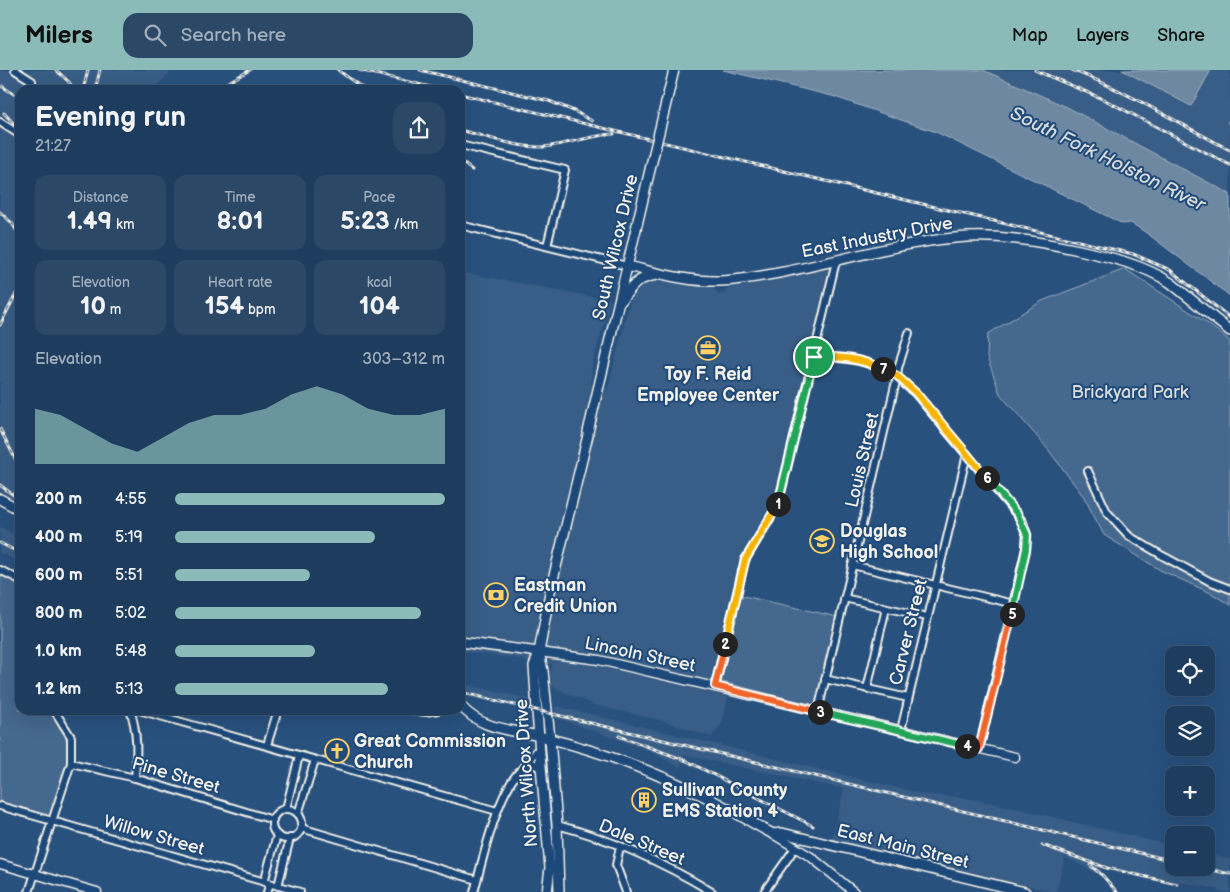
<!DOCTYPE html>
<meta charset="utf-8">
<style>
body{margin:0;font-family:"Balsamiq Sans",sans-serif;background:#2b4867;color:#f1f3f6;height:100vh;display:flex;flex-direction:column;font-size:19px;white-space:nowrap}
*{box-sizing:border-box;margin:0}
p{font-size:16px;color:#a1aebc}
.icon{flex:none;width:28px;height:28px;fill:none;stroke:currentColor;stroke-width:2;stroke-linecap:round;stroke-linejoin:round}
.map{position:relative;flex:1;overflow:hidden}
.drawer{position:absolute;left:15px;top:15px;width:450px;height:630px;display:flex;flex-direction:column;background:#1e3d5e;border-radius:15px;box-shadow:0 5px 20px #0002,0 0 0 1px #3c5673}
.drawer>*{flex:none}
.tools{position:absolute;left:1165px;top:576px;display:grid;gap:10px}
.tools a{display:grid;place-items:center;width:50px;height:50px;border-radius:10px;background:#1e3d5e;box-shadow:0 5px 20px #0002,0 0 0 1px #3c5673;font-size:25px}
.pin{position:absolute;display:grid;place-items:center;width:42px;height:42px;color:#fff;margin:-21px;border:2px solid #fff;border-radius:50%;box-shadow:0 1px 5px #0007}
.km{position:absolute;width:25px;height:25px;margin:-12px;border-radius:50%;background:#222;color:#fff;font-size:14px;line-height:25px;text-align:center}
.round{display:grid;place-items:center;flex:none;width:52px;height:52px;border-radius:15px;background:#2b4867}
.head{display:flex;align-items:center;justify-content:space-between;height:85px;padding:0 20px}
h1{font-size:28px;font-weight:600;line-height:38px}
.metrics{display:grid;grid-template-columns:repeat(3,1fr);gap:8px;height:85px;padding:5px 20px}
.metrics div{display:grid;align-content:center;border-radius:12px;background:#2b4867;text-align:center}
.metrics b{font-size:25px;font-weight:600}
.metrics small{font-size:14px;font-weight:400}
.metrics p{font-size:14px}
.chart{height:140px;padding:10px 20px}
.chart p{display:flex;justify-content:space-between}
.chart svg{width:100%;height:90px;margin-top:5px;fill:#8bbbb9;opacity:.7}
ul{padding:0 20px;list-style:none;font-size:16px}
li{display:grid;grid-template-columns:80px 60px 1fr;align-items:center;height:38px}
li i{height:12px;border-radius:6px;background:#8bbbb9}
header{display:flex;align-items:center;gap:30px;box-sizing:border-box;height:70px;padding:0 25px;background:#8bbbb9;color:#111}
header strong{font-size:24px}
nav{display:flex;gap:28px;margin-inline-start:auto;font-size:18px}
.search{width:350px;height:45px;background:#2b4867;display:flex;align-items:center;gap:12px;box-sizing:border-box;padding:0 18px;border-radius:15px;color:#a1aebc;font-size:19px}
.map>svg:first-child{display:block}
</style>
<header>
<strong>Milers</strong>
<div class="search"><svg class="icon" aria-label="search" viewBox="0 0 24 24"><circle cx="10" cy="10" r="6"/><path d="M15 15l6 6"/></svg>Search here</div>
<nav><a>Map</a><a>Layers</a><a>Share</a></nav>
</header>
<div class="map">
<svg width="1230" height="822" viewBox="0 0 1230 822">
<rect width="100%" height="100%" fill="#28517e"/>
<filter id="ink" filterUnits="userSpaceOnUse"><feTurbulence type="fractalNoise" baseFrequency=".02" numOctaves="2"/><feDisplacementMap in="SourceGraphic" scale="10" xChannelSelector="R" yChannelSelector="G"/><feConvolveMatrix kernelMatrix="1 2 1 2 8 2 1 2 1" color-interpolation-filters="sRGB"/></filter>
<g filter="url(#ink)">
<g fill="#375d86">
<path d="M0 0H172L154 20H20V447L0 436Z"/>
<path d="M983 0H1230V124L1063 35Z"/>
<path d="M827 198 831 201V205H829L774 433 744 482 738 500 709 622 728 626 722 654 711 667 663 651 594 635 551 616 550 602 552 595 551 594 527 592 521 589 460 581V202L611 230 592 296 591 314 608 318 633 219 649 210 691 216H710L719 224H724L726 220 733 215 749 214Z"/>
<path d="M0 457 20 467V492L0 483Z"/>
<path d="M460 613 529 629 530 641 467 627Z"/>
<path d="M556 636 923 724 960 727 1007 736 1174 776V798H1206V784L1230 789V822H1217L1218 819 1178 812 1177 815 1105 799 1097 804 1065 787 1056 822H1053L832 771 844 719 685 685 680 697 640 677 554 647Z"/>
</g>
<g fill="#45688e" stroke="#9cacbb">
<path d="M1125 199 1207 253 1230 271V535L1211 523 1160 500 1104 465 1084 427 1047 378 1000 324 987 287 988 264 1042 231Z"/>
<path d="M0 502 20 512V640H55L68 670 71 693 52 747 0 732Z"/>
<path d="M739 525 838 547 816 636 719 611Z"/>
</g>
<g fill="#6e88a2" stroke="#a4b2be">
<path d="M723 0H983L1067 37 1230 124V226L1148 164 1131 153 1123 154 936 62 832 26Z"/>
<path d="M1122 0H1211L1191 36Z"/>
</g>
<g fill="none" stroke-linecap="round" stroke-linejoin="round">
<g stroke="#f4f1e8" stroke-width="10">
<g id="minor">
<path d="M15 0 32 11"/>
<path d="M0 52 20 65"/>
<path d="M460 75 565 100 547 176"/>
<path d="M460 155 627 196"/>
<path d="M814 287C856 286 884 294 915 323L1023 452 1027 465 1026 479 979 679"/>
<path d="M1088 401 1107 442 1129 466 1163 486 1209 511 1230 519"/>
<path d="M852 495 1014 534"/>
<path d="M0 500 20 510"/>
<path d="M844 528 927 547"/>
<path d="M825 609 908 628"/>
<path d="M715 617 745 490 775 441 779 431 836 191"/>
<path d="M867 619 886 538"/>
<path d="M130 640C138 662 137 685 135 708"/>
<path d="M139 640 497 741"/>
<path d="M411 640 426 642 438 640"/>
<path d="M818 641 897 307 898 298 909 263"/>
<path d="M901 660 967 384"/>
<path d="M267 675 278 640"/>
<path d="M71 693 135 708 273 750"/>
<path d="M524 696 539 678"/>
<path d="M0 736 300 822"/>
<path d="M286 739 299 686"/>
<circle cx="287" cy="754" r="15"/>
<path d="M298 744 315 690"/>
<path d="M557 755C611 769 664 793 712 822"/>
<path d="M301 758 477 810"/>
<path d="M620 777 616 795 626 822"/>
<path d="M264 812 277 765"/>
<path d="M278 816 290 768"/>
<path d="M29 822 71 693V667L54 640"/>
<path d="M267 822 270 814"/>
<path d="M474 822C482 794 501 699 533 693L541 699"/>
<path d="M764 822 795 778"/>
</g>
</g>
<g stroke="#f4f1e8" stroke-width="11">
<g id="tertiary">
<path d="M539 582 599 590 1015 687"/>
<path d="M773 764 811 787 854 822"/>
<path d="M0 794 97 822"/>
</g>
</g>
<g stroke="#f4f1e8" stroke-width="12">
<g id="secondary">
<path d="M627 196C658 203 688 212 720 211 742 210 763 206 784 202 840 191 897 173 955 168 997 164 1037 171 1079 180 1110 187 1144 195 1171 213L1230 261"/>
<path d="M621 231C633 215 637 208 657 205"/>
<path d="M588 362 653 87"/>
<path d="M0 429 20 440"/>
<path d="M460 572 539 582"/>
<path d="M539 582 534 596 540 684 550 798 547 822"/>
<path d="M460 635C481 660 510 659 539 666 598 680 656 702 710 729 732 740 752 753 773 764L782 763 1025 822"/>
<path d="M559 822 557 755 550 669 543 601 539 582 550 522 588 365"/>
</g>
</g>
<use href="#minor" stroke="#1f4a7a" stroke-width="6"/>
<use href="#tertiary" stroke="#1f4a7a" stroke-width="8"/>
<use href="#secondary" stroke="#1f4a7a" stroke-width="9"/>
<g stroke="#f4f1e8" stroke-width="3">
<g id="rail">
<path d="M56 0 69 12 74 20"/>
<path d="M338 0 365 20"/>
<path d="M359 0 443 20"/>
<path d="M420 0 549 31 574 41 592 51"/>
<path d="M1035 0 1105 30 1230 95"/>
<path d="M1072 0C1127 21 1178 53 1230 80"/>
<path d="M0 15 20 28"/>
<path d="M83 20 88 0"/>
<path d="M95 20 100 0"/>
<path d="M214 20 250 0"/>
<path d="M226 20 240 19 257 20"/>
<path d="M460 24 1133 184 1170 200 1230 248"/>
<path d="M4 43 20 60"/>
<path d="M1229 52 1230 53"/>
<path d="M460 60C485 66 517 78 543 77 567 75 590 65 614 64"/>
<path d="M460 91 472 100"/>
<path d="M0 142 12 153 20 167"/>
<path d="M0 255 16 224"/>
<path d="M0 359 20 398"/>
<path d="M0 415 20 430"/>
<path d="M0 473 20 483"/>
<path d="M460 622 1174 791"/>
<path d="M619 666 687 691 813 756"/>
<path d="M1042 775 1107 798 1177 814"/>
<path d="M1090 795 1103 806 1117 822"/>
<path d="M1203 798 1230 804"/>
</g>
</g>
<use href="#rail" stroke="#1f4a7a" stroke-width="1" stroke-dasharray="4" stroke-linecap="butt"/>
<g stroke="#f4f1e8" stroke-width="12" stroke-linecap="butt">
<path id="secondary-bridge" d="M653 87 674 0"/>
</g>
<use href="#secondary-bridge" stroke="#1f4a7a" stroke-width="9"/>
</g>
</g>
<g fill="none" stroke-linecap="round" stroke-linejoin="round" filter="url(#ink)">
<g stroke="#fff" stroke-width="10">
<path id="split-1" d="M778 434 814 287"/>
</g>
<g stroke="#fff" stroke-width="10">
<path id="split-2" d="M725 574 745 490 778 434"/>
</g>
<g stroke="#fff" stroke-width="10">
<path id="split-3" d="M725 574 715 616 820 642"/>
</g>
<g stroke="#fff" stroke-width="10">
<path id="split-4" d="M820 642 967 676"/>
</g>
<g stroke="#fff" stroke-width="10">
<path id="split-5" d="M967 676 979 679 1012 544"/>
</g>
<g stroke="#fff" stroke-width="10">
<path id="split-6" d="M987 408 1018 445 1027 465 1026 479 1012 544"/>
</g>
<g stroke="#fff" stroke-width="10">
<path id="split-7" d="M883 299 897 306 916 323 987 408"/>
</g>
<g stroke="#fff" stroke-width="10">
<path id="split-8" d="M814 287C838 286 860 288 883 299"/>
</g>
<use href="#split-1" stroke="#22a559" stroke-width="6"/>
<use href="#split-2" stroke="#f5b400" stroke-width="6"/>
<use href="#split-3" stroke="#f0652b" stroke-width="6"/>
<use href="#split-4" stroke="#22a559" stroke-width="6"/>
<use href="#split-5" stroke="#f0652b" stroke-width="6"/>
<use href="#split-6" stroke="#22a559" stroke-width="6"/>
<use href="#split-7" stroke="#f5b400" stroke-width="6"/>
<use href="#split-8" stroke="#f5b400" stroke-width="6"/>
</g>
<defs>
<g id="office-ring" transform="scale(1.25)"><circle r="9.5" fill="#1f4a7a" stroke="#ffd166" stroke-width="1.5"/><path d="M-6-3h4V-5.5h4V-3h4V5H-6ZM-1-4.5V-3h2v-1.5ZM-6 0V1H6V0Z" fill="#ffd166"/></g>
<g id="school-ring" transform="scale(1.25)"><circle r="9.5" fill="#1f4a7a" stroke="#ffd166" stroke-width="1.5"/><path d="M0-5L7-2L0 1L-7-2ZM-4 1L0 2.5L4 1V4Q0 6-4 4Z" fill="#ffd166"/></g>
<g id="bank-ring" transform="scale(1.25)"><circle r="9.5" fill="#1f4a7a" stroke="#ffd166" stroke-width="1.5"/><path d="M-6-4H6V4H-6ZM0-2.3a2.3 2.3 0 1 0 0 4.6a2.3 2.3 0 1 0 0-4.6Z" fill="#ffd166"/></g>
<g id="church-ring" transform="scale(1.25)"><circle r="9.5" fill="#1f4a7a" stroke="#ffd166" stroke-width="1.5"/><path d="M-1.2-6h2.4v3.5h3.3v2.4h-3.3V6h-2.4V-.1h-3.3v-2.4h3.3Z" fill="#ffd166"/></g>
<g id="building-ring" transform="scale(1.25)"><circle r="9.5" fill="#1f4a7a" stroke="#ffd166" stroke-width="1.5"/><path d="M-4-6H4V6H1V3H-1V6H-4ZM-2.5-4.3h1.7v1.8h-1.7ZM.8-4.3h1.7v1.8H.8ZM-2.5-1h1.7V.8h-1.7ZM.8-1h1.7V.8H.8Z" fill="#ffd166"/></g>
</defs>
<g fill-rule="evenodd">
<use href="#office-ring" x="708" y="278"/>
<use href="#school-ring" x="822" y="471"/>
<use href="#bank-ring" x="496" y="525"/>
<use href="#church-ring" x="337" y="681"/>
<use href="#building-ring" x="644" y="730"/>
</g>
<g text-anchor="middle" stroke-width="4" stroke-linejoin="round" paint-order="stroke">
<g font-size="18" fill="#f4f1e8" stroke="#1f4a7a">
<text transform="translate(877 167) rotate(-11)" y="6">East Industry Drive</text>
<text transform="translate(615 177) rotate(-77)" y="6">South Wilcox Drive</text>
<text transform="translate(862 390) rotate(-77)" y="6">Louis Street</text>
<text transform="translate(908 562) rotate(-76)" y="6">Carver Street</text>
<text transform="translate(640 584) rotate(12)" y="6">Lincoln Street</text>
<text transform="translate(526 703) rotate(-94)" y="6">North Wilcox Drive</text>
<text transform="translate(176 705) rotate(16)" y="6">Pine Street</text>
<text transform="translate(154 765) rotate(16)" y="6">Willow Street</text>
<text transform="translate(642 772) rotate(23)" y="6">Dale Street</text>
<text transform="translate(903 776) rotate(14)" y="6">East Main Street</text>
</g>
<g font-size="18" font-weight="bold" fill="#f4f1e8" stroke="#1f4a7a" text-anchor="start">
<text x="708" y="310" text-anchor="middle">Toy F. Reid<tspan x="708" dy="21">Employee Center</tspan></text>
<text x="840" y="467">Douglas<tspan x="840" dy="21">High School</tspan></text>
<text x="514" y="521">Eastman<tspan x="514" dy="21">Credit Union</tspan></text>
<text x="354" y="677">Great Commission<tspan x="354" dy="21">Church</tspan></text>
<text x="662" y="726">Sullivan County<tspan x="662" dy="21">EMS Station 4</tspan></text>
</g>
<g font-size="18" fill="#dadcda" stroke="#1f4a7a">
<text x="1130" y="328">Brickyard Park</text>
</g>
<g font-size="19" font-style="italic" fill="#d9dcda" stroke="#1f4a7a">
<text transform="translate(1108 88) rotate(26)" y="7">South Fork Holston River</text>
</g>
</g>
</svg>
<div class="tools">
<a><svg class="icon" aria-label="locate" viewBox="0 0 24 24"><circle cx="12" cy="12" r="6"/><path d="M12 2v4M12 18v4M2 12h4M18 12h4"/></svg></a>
<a><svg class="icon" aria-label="layers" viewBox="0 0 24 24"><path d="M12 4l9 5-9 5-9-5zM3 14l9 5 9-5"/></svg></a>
<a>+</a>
<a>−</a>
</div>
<div class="pin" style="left:814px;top:287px;background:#1e9e55"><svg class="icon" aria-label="arrive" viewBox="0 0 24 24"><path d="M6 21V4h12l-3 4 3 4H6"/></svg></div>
<b class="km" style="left:778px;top:434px">1</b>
<b class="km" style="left:725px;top:574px">2</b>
<b class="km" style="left:820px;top:642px">3</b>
<b class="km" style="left:967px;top:676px">4</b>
<b class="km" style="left:1012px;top:544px">5</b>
<b class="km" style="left:987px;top:408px">6</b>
<b class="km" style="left:883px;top:299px">7</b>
<section class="drawer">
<div class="head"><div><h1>Evening run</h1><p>21:27</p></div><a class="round"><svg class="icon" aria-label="share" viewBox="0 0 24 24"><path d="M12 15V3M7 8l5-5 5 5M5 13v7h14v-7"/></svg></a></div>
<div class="metrics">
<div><p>Distance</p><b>1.49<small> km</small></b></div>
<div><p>Time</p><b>8:01</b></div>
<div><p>Pace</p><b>5:23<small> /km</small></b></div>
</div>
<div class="metrics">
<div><p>Elevation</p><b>10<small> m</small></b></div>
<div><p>Heart rate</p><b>154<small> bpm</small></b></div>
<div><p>kcal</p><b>104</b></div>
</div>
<div class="chart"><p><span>Elevation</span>303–312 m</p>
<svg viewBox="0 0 160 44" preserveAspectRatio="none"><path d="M0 44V17L10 20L20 27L30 34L40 38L50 31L60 24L70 20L80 20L90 17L100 10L110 6L120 10L130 17L140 20L150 20L160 17V44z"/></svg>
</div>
<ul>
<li><b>200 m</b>4:55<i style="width:100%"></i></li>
<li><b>400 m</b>5:19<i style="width:74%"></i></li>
<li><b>600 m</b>5:51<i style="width:50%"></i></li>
<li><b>800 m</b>5:02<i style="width:91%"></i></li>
<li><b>1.0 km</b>5:48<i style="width:52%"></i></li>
<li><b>1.2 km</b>5:13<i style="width:79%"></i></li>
</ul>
</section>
</div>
